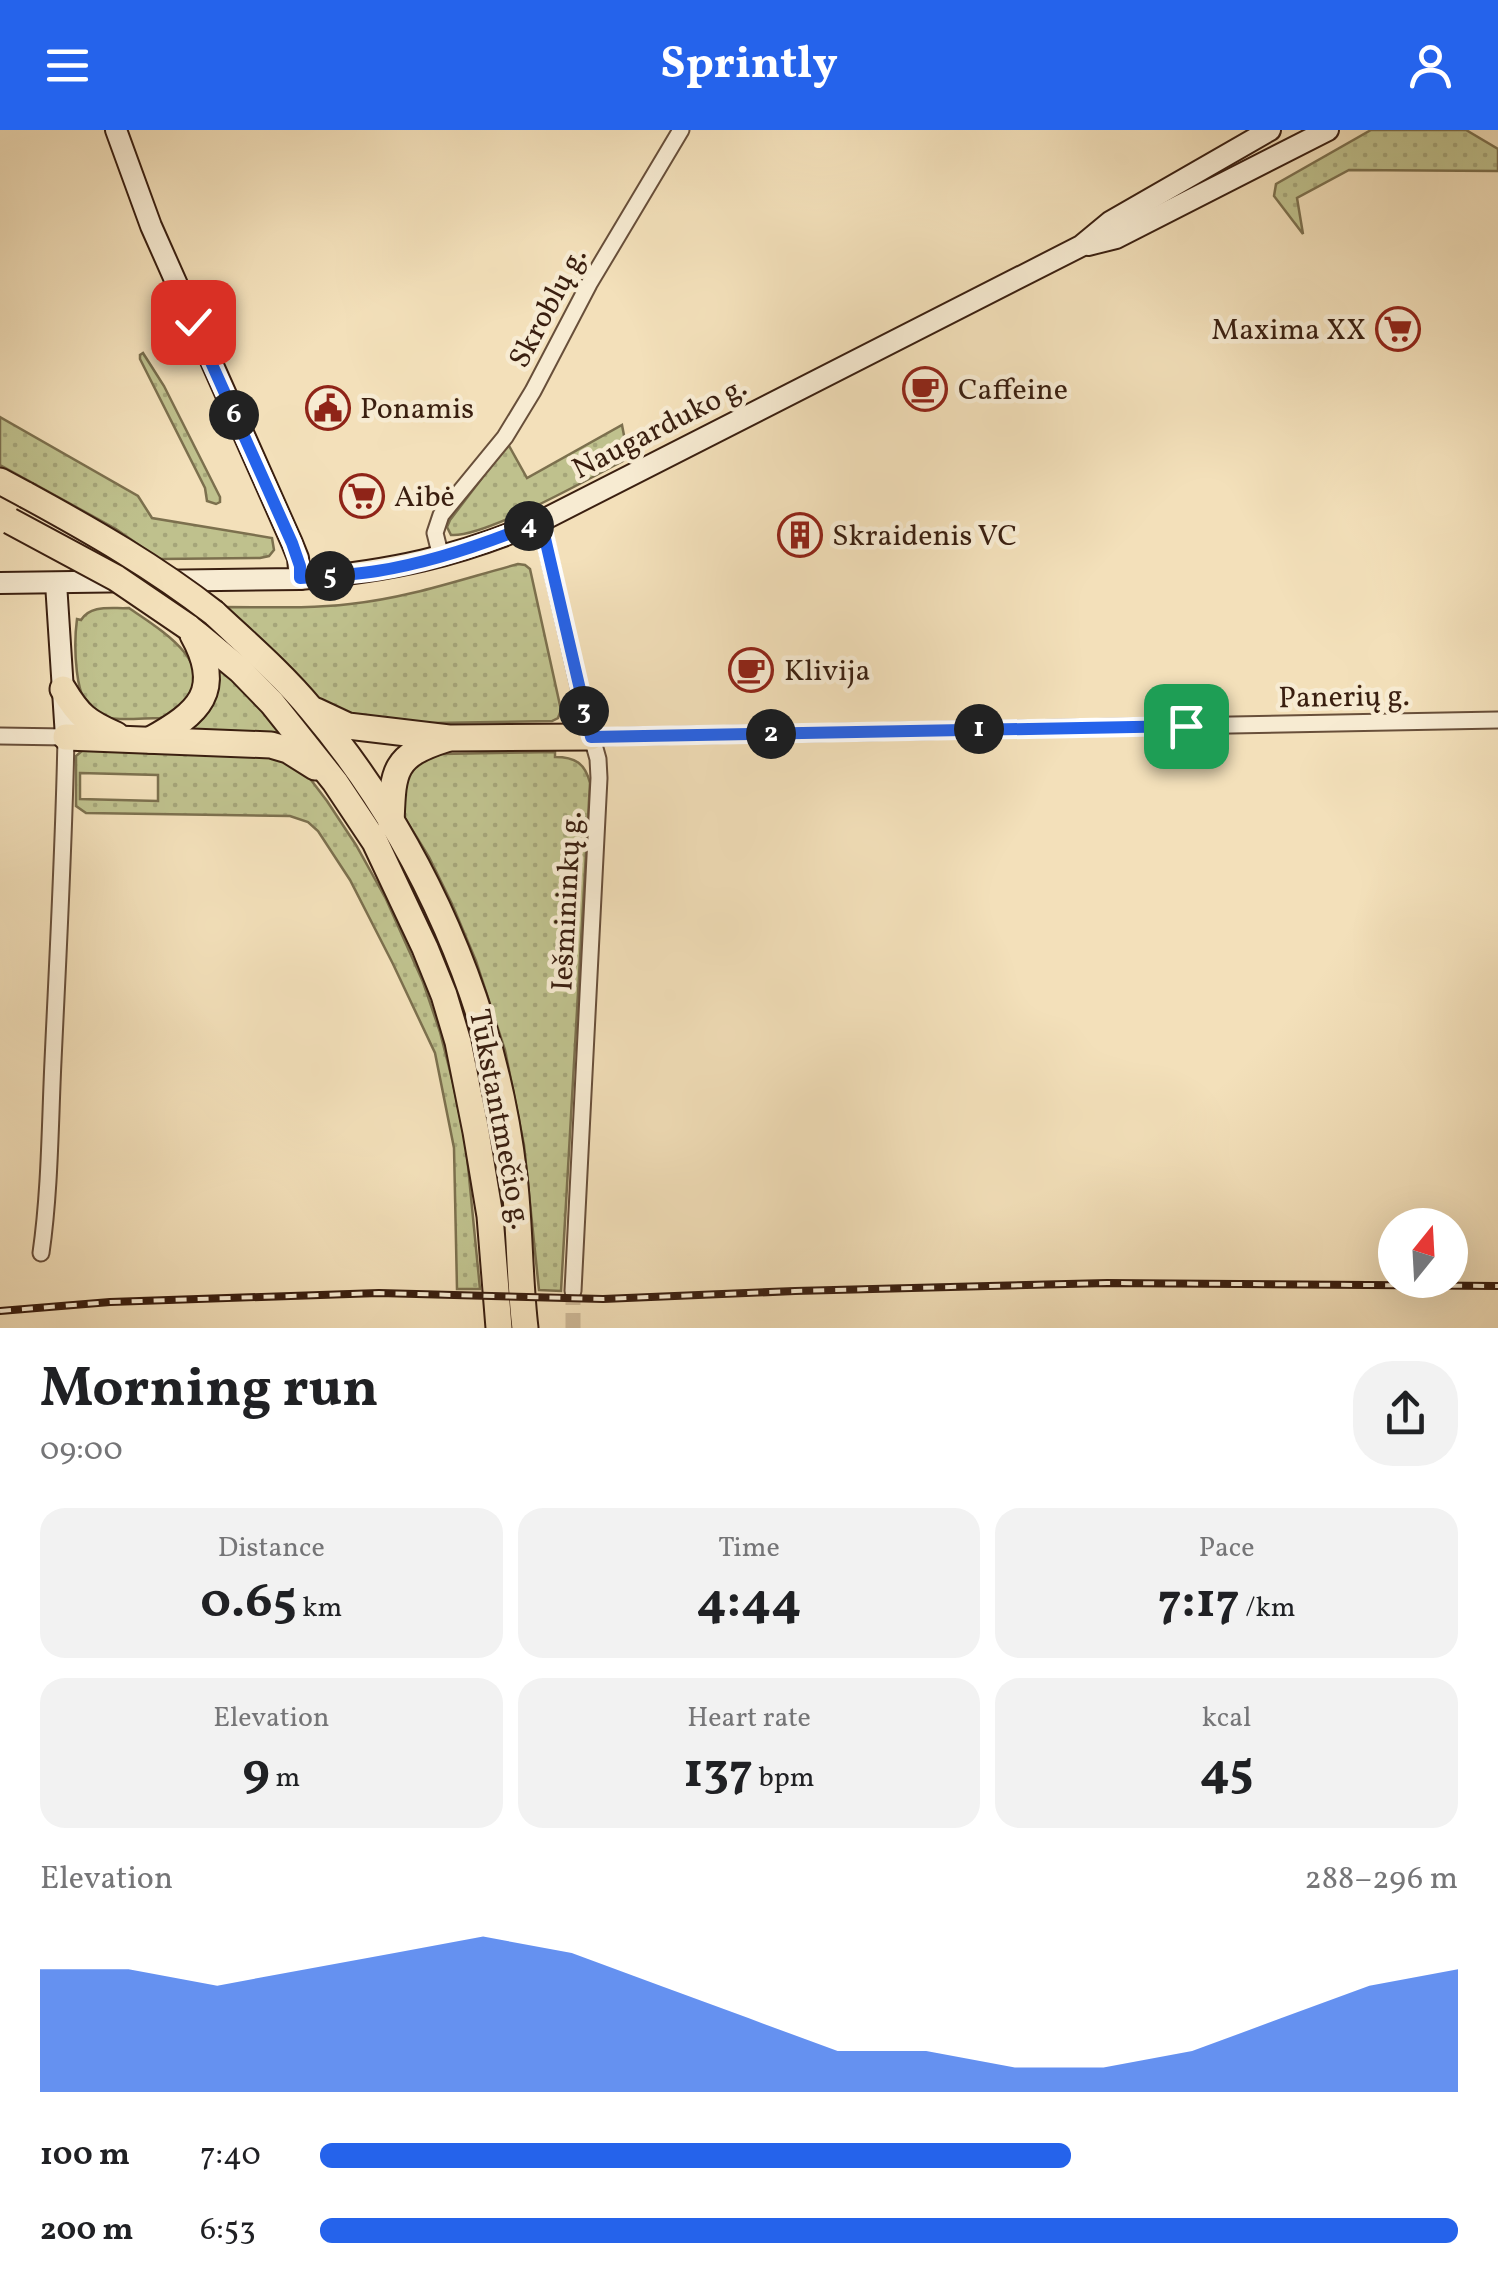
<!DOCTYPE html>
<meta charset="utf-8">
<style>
body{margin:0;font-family:Vollkorn,serif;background:#f2f2f2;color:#202124;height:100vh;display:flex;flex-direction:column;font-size:38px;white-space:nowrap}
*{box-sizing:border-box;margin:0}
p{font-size:32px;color:#757577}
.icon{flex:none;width:55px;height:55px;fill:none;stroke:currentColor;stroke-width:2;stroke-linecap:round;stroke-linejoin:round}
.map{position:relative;height:1198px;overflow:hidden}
.panel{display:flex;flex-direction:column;background:#fff;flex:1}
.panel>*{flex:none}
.needle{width:65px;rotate:18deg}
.buttons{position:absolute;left:1378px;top:1078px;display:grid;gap:20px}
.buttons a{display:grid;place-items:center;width:90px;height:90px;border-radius:50%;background:#fff;box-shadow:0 10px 40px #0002;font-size:50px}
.pin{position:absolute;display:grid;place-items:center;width:85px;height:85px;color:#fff;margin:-42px;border-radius:20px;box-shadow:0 5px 15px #0006}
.km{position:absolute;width:50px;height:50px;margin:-25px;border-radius:50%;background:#222;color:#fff;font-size:28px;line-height:50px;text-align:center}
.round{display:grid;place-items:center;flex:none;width:105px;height:105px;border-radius:40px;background:#f2f2f2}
.head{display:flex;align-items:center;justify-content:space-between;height:170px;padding:0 40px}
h1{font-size:55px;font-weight:700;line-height:75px}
.metrics{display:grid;grid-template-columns:repeat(3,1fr);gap:15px;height:170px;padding:10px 40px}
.metrics div{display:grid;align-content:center;border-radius:25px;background:#f2f2f2;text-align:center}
.metrics b{font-size:50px;font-weight:700}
.metrics small{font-size:28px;font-weight:400}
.metrics p{font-size:28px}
.chart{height:280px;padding:20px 40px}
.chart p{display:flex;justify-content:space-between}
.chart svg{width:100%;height:180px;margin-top:10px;fill:#2563eb;opacity:.7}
ul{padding:0 40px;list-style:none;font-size:32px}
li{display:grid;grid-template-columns:160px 120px 1fr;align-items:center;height:75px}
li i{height:25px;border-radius:12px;background:#2563eb}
header{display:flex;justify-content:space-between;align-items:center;height:130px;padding:0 40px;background:#2563eb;color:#fff;font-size:45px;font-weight:700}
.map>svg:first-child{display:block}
</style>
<header><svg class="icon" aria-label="menu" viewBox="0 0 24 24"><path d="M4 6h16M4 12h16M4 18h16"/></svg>Sprintly<svg class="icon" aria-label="person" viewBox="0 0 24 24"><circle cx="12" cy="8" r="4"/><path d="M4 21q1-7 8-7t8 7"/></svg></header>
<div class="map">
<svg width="1498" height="1198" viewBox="0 0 1498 1198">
<defs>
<pattern id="green-dots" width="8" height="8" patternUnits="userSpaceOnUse" patternTransform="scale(2.5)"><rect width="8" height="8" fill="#bfc18d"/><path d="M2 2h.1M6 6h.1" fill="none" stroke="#a5a579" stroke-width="1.8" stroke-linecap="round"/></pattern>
</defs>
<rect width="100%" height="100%" fill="#f3e0ba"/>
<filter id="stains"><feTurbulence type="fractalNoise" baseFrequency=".002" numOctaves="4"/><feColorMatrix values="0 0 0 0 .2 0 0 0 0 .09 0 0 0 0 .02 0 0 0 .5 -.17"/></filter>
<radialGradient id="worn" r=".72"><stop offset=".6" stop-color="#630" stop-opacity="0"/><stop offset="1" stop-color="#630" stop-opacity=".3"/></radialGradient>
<g fill="url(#green-dots)" stroke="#7c704e" stroke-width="2.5" fill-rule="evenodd">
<path d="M1371 0H1466L1498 19V41L1349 40 1297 68 1303 104 1274 66 1276 54Z"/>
<path d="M143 223 164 256 220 367V372L216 374 207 371 205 358 140 229V225Z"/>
<path d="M0 287 138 366 152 388 272 408 274 420 269 426 260 428 159 429 116 399 0 335Z"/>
<path d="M622 295 627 321 623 331C588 349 484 408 451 405L447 397 450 390 508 314 527 348Z"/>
<path d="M518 434 525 435 530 439 561 580 558 588 552 591 370 594 330 580 224 477C266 477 308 479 350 474 408 468 462 449 518 434Z"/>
<path d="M129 478C154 496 219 532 186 570 178 578 171 586 160 588 141 588 115 592 97 585 73 574 74 512 77 489L81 490C91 474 112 479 129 478Z"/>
<path d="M212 530 249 566 284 606 179 602Z"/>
<path d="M83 620 266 623 302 638 327 671 356 715 386 769 423 852 440 902 453 953 466 1016 480 1159H457L454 1018 435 923 393 834 350 750 318 701 308 692 290 686 86 683 76 676V626ZM80 643 158 645V671L80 669Z"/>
<path d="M555 622V627C575 627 585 633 590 653L561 1161 539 1160 524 1015 505 920 476 831 452 774 429 727 403 685 399 662 411 635 441 624Z"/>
</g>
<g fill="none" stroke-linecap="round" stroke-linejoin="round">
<path stroke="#ceb998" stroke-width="15" stroke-dasharray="15 8" stroke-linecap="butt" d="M573 1198V1161"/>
<g stroke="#684f3a" stroke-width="19">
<g id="minor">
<path d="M541 391 584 579 598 629 599 648 573 1161"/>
<path d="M441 427 435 403 441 385 505 307 533 261 589 154 681 0"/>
<path d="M0 606 66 607C64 715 58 823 53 931 50 994 50 1060 41 1123"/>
<path d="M591 607 1498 590"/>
</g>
</g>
<g stroke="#3a1f10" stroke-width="24">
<g id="secondary">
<path d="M116 0 151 96 292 413 298 428 300 449"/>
<path d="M1088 115 1116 108 1328 0"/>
<path d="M0 453 300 449C390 441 457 427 541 391L1081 116 1110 92 1270 0"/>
<path d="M56 453 66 607"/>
</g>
</g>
<g stroke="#3a1f10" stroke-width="29">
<g id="trunk">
<path d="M0 351 26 365"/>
<path d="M214 483C247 514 282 544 311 579 421 709 495 877 514 1046 520 1097 519 1148 525 1198"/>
<path d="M188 497 240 540 272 573 335 652 375 712 425 818 444 865 458 912 476 1002 490 1086 499 1198"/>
<path d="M63 559C79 586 87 592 116 605"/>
<path d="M316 581 348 596 449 608 591 607"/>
<path d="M66 607 271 615 288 620 315 637"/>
<path d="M150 610C199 583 224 561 193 505"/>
<path d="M391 694C393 641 392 626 446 609"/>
</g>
</g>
<use href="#minor" stroke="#f7ebd2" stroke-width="15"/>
<use href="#secondary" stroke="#f7ebd2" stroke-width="20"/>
<use href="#trunk" stroke="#f3e0ba" stroke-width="25"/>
<g stroke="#3a1f10" stroke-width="8">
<path id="rail" d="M0 1181 110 1172 379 1163 603 1169 795 1161 1107 1153 1498 1156"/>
</g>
<use href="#rail" stroke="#f7ebd2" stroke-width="4" stroke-dasharray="11" stroke-linecap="butt"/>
<g stroke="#3a1f10" stroke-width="29" stroke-linecap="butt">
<g id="trunk-bridge">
<path d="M26 365C92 401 155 437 214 483"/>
<path d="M10 391 116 448 188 497"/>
</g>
</g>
<use href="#trunk-bridge" stroke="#f3e0ba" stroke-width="25"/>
</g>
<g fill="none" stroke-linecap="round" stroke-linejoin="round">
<g stroke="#fff" stroke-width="20">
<path id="route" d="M193 192 292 413 300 436V448C326 446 352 445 377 441 434 432 488 413 541 391L591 607 1186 596"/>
</g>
<use href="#route" stroke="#2563eb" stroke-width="12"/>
</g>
<defs>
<g id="supermarket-ring" transform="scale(2.25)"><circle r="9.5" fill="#f7ebd2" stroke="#8f2418" stroke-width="1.5"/><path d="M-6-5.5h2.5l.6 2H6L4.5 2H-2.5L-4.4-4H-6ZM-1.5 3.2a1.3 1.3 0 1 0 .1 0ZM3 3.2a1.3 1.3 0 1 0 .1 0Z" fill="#8f2418"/></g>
<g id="cafe-ring" transform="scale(2.25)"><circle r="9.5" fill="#f7ebd2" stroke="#8f2418" stroke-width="1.5"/><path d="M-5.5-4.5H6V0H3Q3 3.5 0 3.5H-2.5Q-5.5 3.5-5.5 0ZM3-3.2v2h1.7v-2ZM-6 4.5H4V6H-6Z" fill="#8f2418"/></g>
<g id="civic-ring" transform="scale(2.25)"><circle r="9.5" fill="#f7ebd2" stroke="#8f2418" stroke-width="1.5"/><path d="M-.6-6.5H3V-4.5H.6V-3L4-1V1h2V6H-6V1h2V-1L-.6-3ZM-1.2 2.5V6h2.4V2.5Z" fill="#8f2418"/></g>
<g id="building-ring" transform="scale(2.25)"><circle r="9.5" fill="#f7ebd2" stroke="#8f2418" stroke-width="1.5"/><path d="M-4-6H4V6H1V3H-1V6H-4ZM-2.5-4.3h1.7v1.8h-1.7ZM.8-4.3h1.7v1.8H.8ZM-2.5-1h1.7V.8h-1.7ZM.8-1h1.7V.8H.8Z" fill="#8f2418"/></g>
</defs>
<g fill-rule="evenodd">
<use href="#supermarket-ring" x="1398" y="199"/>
<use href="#cafe-ring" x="925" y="259"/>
<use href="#civic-ring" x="328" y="278"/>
<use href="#supermarket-ring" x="362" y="366"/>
<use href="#building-ring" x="800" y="405"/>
<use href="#cafe-ring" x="751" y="540"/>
</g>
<g text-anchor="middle" stroke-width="9" stroke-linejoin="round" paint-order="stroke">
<g font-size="30" fill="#3a1f10" stroke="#f7ebd2">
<text transform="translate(547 177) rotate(-62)" y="10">Skroblų g.</text>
<text transform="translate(659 297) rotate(-27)" y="10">Naugarduko g.</text>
<text transform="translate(1344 566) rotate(-1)" y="10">Panerių g.</text>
<text transform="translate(566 771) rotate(-87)" y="10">Iešmininkų g.</text>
<text transform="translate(501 989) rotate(79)" y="10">Tūkstantmečio g.</text>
</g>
<g font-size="30" fill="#3a1f10" stroke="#f7ebd2" text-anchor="start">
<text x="1366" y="209" text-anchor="end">Maxima XX</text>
<text x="958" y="269">Caffeine</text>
<text x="360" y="288">Ponamis</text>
<text x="394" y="376">Aibė</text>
<text x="832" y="415">Skraidenis VC</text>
<text x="784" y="550">Klivija</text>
</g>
</g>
<rect width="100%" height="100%" filter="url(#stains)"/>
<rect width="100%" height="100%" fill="url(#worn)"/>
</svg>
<div class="buttons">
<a><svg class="needle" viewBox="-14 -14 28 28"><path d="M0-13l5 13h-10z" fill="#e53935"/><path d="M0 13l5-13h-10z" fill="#757577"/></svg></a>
</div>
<div class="pin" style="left:1186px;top:596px;background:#1e9e55"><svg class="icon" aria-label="arrive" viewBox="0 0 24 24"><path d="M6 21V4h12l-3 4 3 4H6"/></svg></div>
<div class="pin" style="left:193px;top:192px;background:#d93025"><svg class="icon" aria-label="check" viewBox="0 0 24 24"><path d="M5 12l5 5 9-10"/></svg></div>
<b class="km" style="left:979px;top:599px">1</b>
<b class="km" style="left:771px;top:604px">2</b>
<b class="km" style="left:584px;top:581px">3</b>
<b class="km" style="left:529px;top:396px">4</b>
<b class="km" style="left:330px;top:446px">5</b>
<b class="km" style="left:234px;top:285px">6</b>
</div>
<section class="panel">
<div class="head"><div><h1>Morning run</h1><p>09:00</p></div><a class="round"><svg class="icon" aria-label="share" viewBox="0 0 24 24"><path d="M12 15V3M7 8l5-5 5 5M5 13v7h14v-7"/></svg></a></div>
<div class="metrics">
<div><p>Distance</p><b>0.65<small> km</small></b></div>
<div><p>Time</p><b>4:44</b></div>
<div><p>Pace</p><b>7:17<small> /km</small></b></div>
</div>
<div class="metrics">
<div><p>Elevation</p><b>9<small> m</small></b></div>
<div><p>Heart rate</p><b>137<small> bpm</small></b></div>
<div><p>kcal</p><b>45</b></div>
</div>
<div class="chart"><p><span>Elevation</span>288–296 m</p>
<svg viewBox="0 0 160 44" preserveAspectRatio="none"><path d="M0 44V14L10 14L20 18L30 14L40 10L50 6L60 10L70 18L80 26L90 34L100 34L110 38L120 38L130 34L140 26L150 18L160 14V44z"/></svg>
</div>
<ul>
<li><b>100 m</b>7:40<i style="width:66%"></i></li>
<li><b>200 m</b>6:53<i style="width:100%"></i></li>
</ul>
</section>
